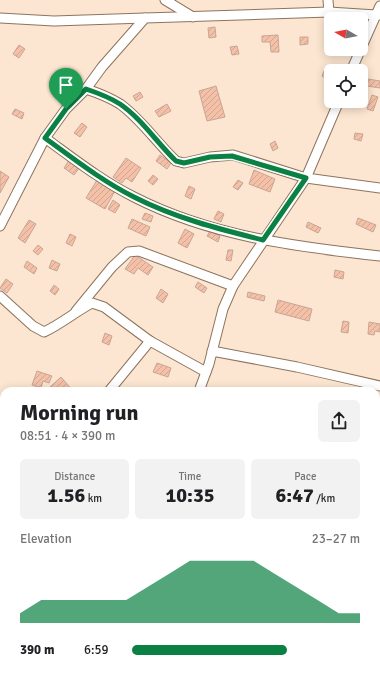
<!DOCTYPE html>
<meta charset="utf-8">
<style>
body{margin:0;font-family:Signika,sans-serif;background:#f2f2f2;color:#202124;height:100vh;display:flex;flex-direction:column;font-size:15px;white-space:nowrap}
*{box-sizing:border-box;margin:0}
p{font-size:13px;color:#757577}
.icon{flex:none;width:22px;height:22px;fill:none;stroke:currentColor;stroke-width:2;stroke-linecap:round;stroke-linejoin:round}
.map{position:relative;flex:1;overflow:hidden}
.drawer{position:absolute;left:0px;top:387px;width:380px;height:286px;display:flex;flex-direction:column;background:#fff;border-radius:12px 12px 0 0;box-shadow:0 2px 10px #0003}
.drawer>*{flex:none}
.needle{width:26px;rotate:279deg}
.buttons{position:absolute;left:324px;top:12px;display:grid;gap:8px}
.buttons a{display:grid;place-items:center;width:44px;height:44px;border-radius:6px;background:#fff;box-shadow:0 2px 10px #0003;font-size:20px}
.pin{position:absolute;display:grid;place-items:center;width:34px;height:34px;color:#fff;margin:-41px -17px;border-radius:50% 50% 50% 0;rotate:-45deg;box-shadow:0 0 4px #0007}
.pin .icon{rotate:45deg}
.round{display:grid;place-items:center;flex:none;width:42px;height:42px;border-radius:6px;background:#f2f2f2}
.summary{display:flex;align-items:center;justify-content:space-between;height:68px;padding:0 20px}
h1{font-size:22px;font-weight:700;line-height:30px}
.stats{display:grid;grid-template-columns:repeat(3,1fr);gap:6px;height:68px;padding:4px 20px}
.stats div{display:grid;align-content:center;border-radius:6px;background:#f2f2f2;text-align:center}
.stats b{font-size:20px;font-weight:700}
.stats small{font-size:11px;font-weight:400}
.stats p{font-size:11px}
.chart{height:112px;padding:8px 20px}
.chart p{display:flex;justify-content:space-between}
.chart svg{width:100%;height:72px;margin-top:4px;fill:#0b8043;opacity:.7}
ul{padding:0 20px;list-style:none;font-size:13px}
li{display:grid;grid-template-columns:64px 48px 1fr;align-items:center;height:30px}
li i{height:10px;border-radius:5px;background:#0b8043}
.map>svg:first-child{display:block}
</style>
<div class="map">
<svg width="380" height="673" viewBox="0 0 380 673">
<defs>
<pattern id="building-hatch" width="6" height="6" patternUnits="userSpaceOnUse"><rect width="6" height="6" fill="#f4c0a7"/><path d="M-1 1l2-2M0 6l6-6M5 7l2-2" fill="none" stroke="#d2a58f"/></pattern>
</defs>
<rect width="100%" height="100%" fill="#fce6d1"/>
<g fill="url(#building-hatch)" stroke="#c7a695">
<path d="M215 27 216 37 209 38 208 28Z"/>
<path d="M278 35 279 52H271L270 42H262V36Z"/>
<path d="M300 37H308V44L300 45Z"/>
<path d="M19 45 25 49 19 58 13 54Z"/>
<path d="M237 46 239 54 232 55 230 47Z"/>
<path d="M324 71 331 74V81L322 76Z"/>
<path d="M368 79 380 81V88L367 86Z"/>
<path d="M216 86 225 117 207 121 199 91Z"/>
<path d="M140 92 143 97 136 101 133 96Z"/>
<path d="M372 95 378 97 373 111 367 109Z"/>
<path d="M167 104 171 111 159 117 155 111Z"/>
<path d="M15 109 24 113 22 119 12 114Z"/>
<path d="M82 123 87 127 80 137 74 133Z"/>
<path d="M355 133 363 134 361 141 354 139Z"/>
<path d="M275 141 278 148 273 151 270 144Z"/>
<path d="M160 155 171 163 167 169 156 161Z"/>
<path d="M126 158 141 168 132 182 126 178 122 183 113 177Z"/>
<path d="M69 160 80 167 74 175 64 168Z"/>
<path d="M254 170 275 179 270 192 249 184Z"/>
<path d="M0 171 9 177 0 193Z"/>
<path d="M153 175 158 179 153 185 148 181Z"/>
<path d="M97 180 115 191 105 209 86 198Z"/>
<path d="M238 180 243 183 238 190 233 187Z"/>
<path d="M189 186 195 189 191 199 185 196Z"/>
<path d="M113 200 120 205 115 213 108 209Z"/>
<path d="M218 211 224 214 221 222 214 219Z"/>
<path d="M145 213 153 216 151 222 142 219Z"/>
<path d="M358 218 376 225 373 232 356 224Z"/>
<path d="M132 219 150 227 146 236 128 228Z"/>
<path d="M29 220 36 224 25 243 18 238Z"/>
<path d="M308 222 321 228 318 233 306 227Z"/>
<path d="M185 229 194 234 187 248 178 243Z"/>
<path d="M210 231 220 236 218 242 207 236Z"/>
<path d="M70 234 76 237 72 246 66 243Z"/>
<path d="M38 245 43 249 38 255 33 251Z"/>
<path d="M228 250H233L231 261 226 260Z"/>
<path d="M135 255 153 267 148 275 138 268 134 274 125 269Z"/>
<path d="M52 260 60 264 57 271 49 268Z"/>
<path d="M27 261 37 268 34 274 24 267Z"/>
<path d="M335 270 344 272 343 279 334 277Z"/>
<path d="M6 279 13 284 7 293 0 288Z"/>
<path d="M198 282 207 288 204 293 195 287Z"/>
<path d="M54 285 59 289 55 295 50 291Z"/>
<path d="M161 289 168 294 163 303 156 298Z"/>
<path d="M248 292 265 296 264 301 247 297Z"/>
<path d="M278 300 312 309 309 321 275 312Z"/>
<path d="M343 321 349 322 348 333 341 332Z"/>
<path d="M369 322 380 324V332L375 331 374 335 368 334Z"/>
<path d="M105 333 112 336 109 345 102 342Z"/>
<path d="M157 363 171 368 168 377 153 372Z"/>
<path d="M37 371 52 376 49 383 43 381 41 388 32 385Z"/>
<path d="M61 377 73 391H51L49 388Z"/>
</g>
<g fill="none" stroke-linecap="round" stroke-linejoin="round">
<g stroke="#8d745d" stroke-width="11">
<g id="street">
<path d="M165 0 193 17"/>
<path d="M328 0 329 12"/>
<path d="M0 18 54 21 145 18"/>
<path d="M351 71 376 15H380"/>
<path d="M86 89C98 93 109 97 120 104 141 119 157 143 176 161L184 163 210 157 233 155 306 178 380 188"/>
<path d="M45 138C74 159 102 181 134 197 210 236 296 247 380 256"/>
<path d="M0 226 45 138 66 109 86 89 102 67 145 18 329 12 376 15 380 6"/>
<path d="M0 296 33 326 44 332C61 324 75 312 92 303L104 307 150 341"/>
<path d="M76 311 112 267 128 252 139 251 233 286"/>
<path d="M212 351 297 367 380 386"/>
<path d="M109 391 150 341 206 372"/>
<path d="M199 391 209 364 223 309 233 286 306 178 339 101"/>
<path d="M0 410 4 414"/>
<path d="M376 513 380 510"/>
<path d="M0 609 4 608"/>
<path d="M337 669 343 673"/>
<path d="M82 673 83 669"/>
<path d="M316 673 325 669"/>
</g>
</g>
<use href="#street" stroke="#fff" stroke-width="9"/>
</g>
<g fill="none" stroke-linecap="round" stroke-linejoin="round">
<g stroke="#fff" stroke-width="8">
<path id="route" d="M86 89C98 93 109 97 120 104 142 119 157 143 176 161L184 163 210 157 232 156 306 178 263 240C219 229 175 218 134 197 102 181 74 159 45 138L66 109Z"/>
</g>
<use href="#route" stroke="#0b8043" stroke-width="5"/>
</g>
</svg>
<div class="buttons">
<a><svg class="needle" viewBox="-14 -14 28 28"><path d="M0-13l5 13h-10z" fill="#e53935"/><path d="M0 13l5-13h-10z" fill="#757577"/></svg></a>
<a><svg class="icon" aria-label="locate" viewBox="0 0 24 24"><circle cx="12" cy="12" r="6"/><path d="M12 2v4M12 18v4M2 12h4M18 12h4"/></svg></a>
</div>
<div class="pin" style="left:66px;top:109px;background:#1e9e55"><svg class="icon" aria-label="arrive" viewBox="0 0 24 24"><path d="M6 21V4h12l-3 4 3 4H6"/></svg></div>
<section class="drawer">
<div class="summary"><div><h1>Morning run</h1><p>08:51 · 4 × 390 m</p></div><a class="round"><svg class="icon" aria-label="share" viewBox="0 0 24 24"><path d="M12 15V3M7 8l5-5 5 5M5 13v7h14v-7"/></svg></a></div>
<div class="stats">
<div><p>Distance</p><b>1.56<small> km</small></b></div>
<div><p>Time</p><b>10:35</b></div>
<div><p>Pace</p><b>6:47<small> /km</small></b></div>
</div>
<div class="chart"><p><span>Elevation</span>23–27 m</p>
<svg viewBox="0 0 160 44" preserveAspectRatio="none"><path d="M0 44V38L10 30L20 30L30 30L40 30L50 30L60 22L70 14L80 6L90 6L100 6L110 6L120 14L130 22L140 30L150 38L160 38V44z"/></svg>
</div>
<ul>
<li><b>390 m</b>6:59<i style="width:68%"></i></li>
</ul>
</section>
</div>
